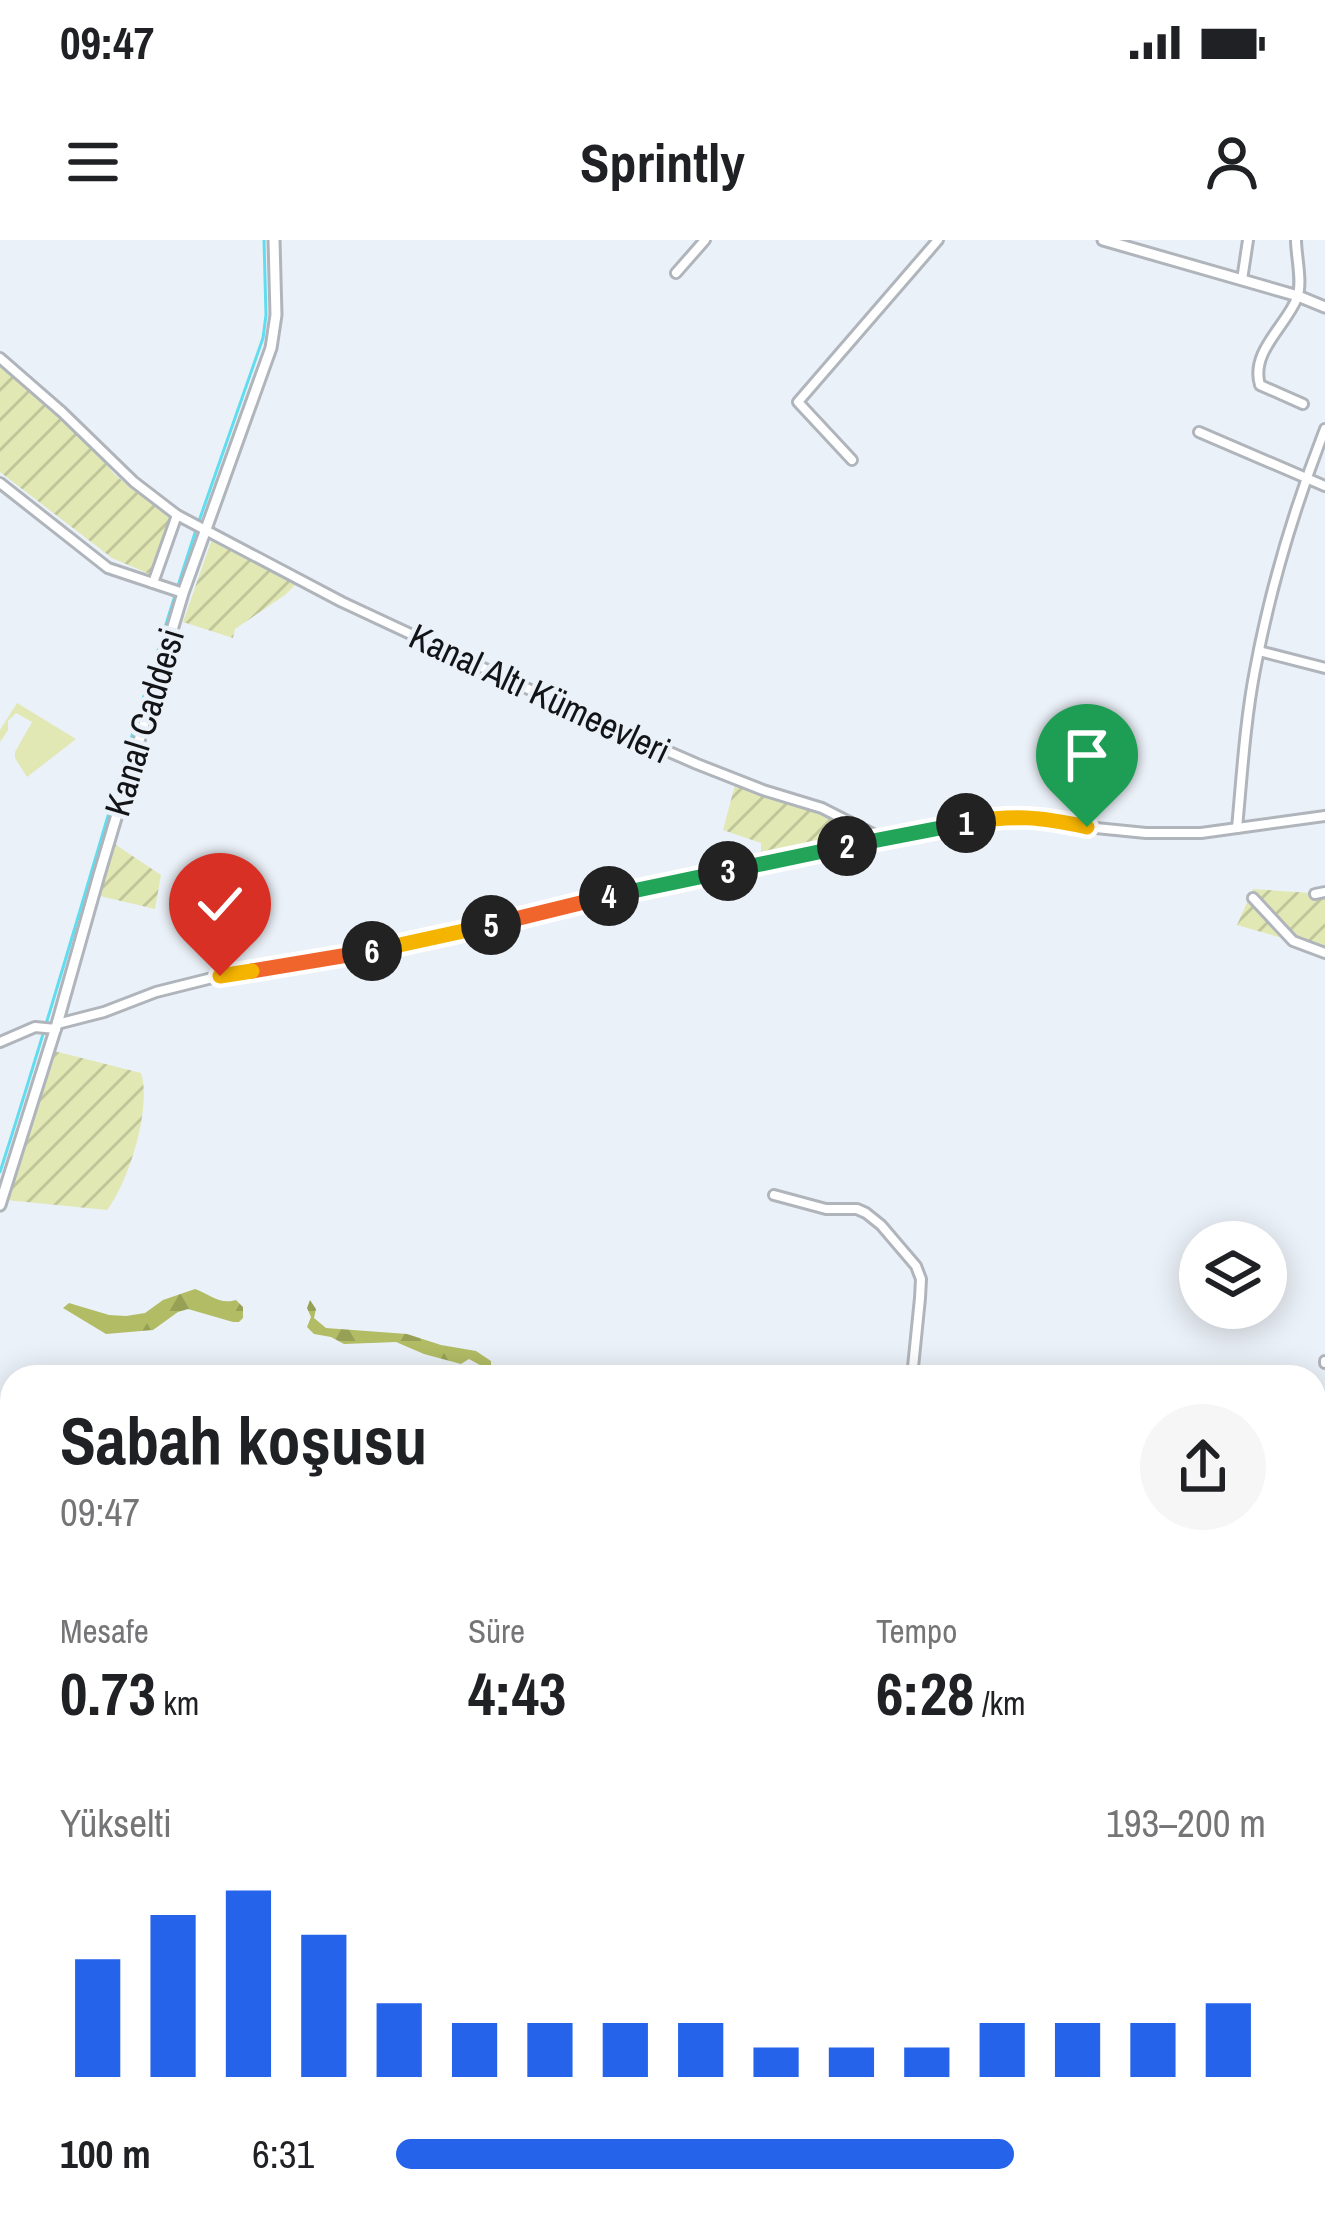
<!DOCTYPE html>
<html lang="tr">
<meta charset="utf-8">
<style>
body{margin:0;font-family:"Archivo Narrow",sans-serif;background:#f6f6f6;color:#202124;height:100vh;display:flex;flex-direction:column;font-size:45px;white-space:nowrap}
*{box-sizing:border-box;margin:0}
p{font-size:39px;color:#757577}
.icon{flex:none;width:66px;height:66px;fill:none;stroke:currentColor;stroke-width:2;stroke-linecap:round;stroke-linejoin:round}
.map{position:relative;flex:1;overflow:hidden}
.panel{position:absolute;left:0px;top:1125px;width:1326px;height:861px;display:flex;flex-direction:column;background:#fff;border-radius:36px 36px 0 0;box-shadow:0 6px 30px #0003}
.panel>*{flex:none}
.controls{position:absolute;left:1179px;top:981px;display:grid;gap:24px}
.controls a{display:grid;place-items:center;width:108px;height:108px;border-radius:50%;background:#fff;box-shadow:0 6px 30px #0003;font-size:60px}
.pin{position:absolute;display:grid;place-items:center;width:102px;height:102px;color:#fff;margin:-123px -51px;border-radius:50% 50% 50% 0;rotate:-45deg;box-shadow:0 0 12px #0007}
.pin .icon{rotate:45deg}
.km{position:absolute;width:60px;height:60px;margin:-30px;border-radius:50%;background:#222;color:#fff;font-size:33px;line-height:60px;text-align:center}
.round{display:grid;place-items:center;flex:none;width:126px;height:126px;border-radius:63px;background:#f6f6f6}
.summary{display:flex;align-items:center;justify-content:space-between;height:204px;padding:0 60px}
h1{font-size:66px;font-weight:800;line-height:90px}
.metrics{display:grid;grid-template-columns:repeat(3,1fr);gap:18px;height:204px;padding:12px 60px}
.metrics div{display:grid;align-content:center}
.metrics b{font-size:60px;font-weight:800}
.metrics small{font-size:33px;font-weight:400}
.metrics p{font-size:33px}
.chart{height:336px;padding:24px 60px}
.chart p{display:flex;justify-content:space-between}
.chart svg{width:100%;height:216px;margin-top:12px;stroke:#2563eb;stroke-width:6}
ul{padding:0 60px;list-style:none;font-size:39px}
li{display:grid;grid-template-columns:192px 144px 1fr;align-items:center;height:90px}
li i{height:30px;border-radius:15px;background:#2563eb}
.status{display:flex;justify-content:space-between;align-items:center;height:84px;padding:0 60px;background:#fff;direction:ltr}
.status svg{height:33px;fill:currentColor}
header{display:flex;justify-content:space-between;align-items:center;height:156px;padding:0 60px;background:#fff;font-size:54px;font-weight:800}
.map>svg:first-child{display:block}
</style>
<div class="status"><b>09:47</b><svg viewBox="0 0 49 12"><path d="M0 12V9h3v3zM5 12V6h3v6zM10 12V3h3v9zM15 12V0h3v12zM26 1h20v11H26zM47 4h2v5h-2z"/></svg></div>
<header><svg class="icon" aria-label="menu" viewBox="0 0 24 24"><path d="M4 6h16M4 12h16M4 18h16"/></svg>Sprintly<svg class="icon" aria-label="person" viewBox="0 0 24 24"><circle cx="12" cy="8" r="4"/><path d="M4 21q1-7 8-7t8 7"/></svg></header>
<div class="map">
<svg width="1325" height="1984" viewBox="0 0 1325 1984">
<defs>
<pattern id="forest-firs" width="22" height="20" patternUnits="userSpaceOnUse" patternTransform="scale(3)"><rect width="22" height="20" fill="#b1bc64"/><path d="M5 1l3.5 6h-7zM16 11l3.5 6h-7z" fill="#97a156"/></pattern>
<pattern id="garden-furrows" width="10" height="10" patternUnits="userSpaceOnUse" patternTransform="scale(3)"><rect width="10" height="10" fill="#e1e8b4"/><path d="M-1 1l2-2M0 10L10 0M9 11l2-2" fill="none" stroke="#c0c69a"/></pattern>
</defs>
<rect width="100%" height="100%" fill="#ebf1f8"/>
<path fill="#e1e8b4" d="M17 463 76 499 27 537 15 518V512L32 482 16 473 8 481V490L0 502V490Z"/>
<g fill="url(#forest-firs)">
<path d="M195 1049C210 1054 219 1065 236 1060L243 1067V1078L239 1082H233L188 1069 178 1072 153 1090 106 1094 63 1068 69 1063 109 1075 126 1076 145 1073 163 1060Z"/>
<path d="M310 1060 316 1069 314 1078 326 1088 407 1094 441 1105 476 1111 491 1121V1125L487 1129 469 1119 461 1124 424 1114 396 1102 344 1104 331 1097 314 1094 307 1087 311 1077 307 1068Z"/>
</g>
<g fill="url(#garden-furrows)">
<path d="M0 124 84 198 114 234 137 253 169 271 171 285 154 336 112 318 0 232Z"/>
<path d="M213 296 297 343 285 355 235 389 233 398 183 382Z"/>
<path d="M735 545 834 576 868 596 761 616V603L723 590Z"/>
<path d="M113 603 161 635 155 669 100 656Z"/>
<path d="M1253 649 1325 654V710L1237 685Z"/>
<path d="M54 811 141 833C152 867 129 941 107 970L6 960Z"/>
</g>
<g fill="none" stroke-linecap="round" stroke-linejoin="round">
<g stroke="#60ddef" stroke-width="3">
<path d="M199 281 263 98 266 75 264 0"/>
<path d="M0 932C69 719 126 503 196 290"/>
<path d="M0 1679 12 1688"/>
<path d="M0 1918 12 1912"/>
</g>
<g stroke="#b0b5bc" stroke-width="14">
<g id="minor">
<path d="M1296 0C1296 16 1303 43 1297 58 1286 86 1250 112 1260 145L1303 164"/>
<path d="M676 33 705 0"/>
<path d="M1242 40 1248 0"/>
<path d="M0 118 62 172 134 242 177 275 342 362 584 475 697 524 763 550 822 568 881 598"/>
<path d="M1199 192 1325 246"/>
<path d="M852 220 798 162 938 0"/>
<path d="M0 243 108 328 183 353"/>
<path d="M153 343 177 275"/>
<path d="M1259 411 1325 428"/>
<path d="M1237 588C1242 535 1245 482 1255 430 1270 349 1295 266 1325 189"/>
<path d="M1315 654 1325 652"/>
<path d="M1253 658 1293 701 1325 713"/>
<path d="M57 784 104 772 156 752 220 736 407 705 620 654 881 599 997 578 1040 577 1086 587 1146 593H1201L1325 576"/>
<path d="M0 802 35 787 56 789"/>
<path d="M774 955 826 969H857L866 973 881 985 916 1026 921 1039 920 1058 912 1137"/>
<path d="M1325 1121V1123"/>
<path d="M0 1205 12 1165"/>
<path d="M0 1237 1 1250"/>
<path d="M1314 1260 1325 1258"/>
<path d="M0 1596 12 1594"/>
<path d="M0 1669 12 1679"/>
<path d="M0 1926 12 1920"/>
</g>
</g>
<g stroke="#b0b5bc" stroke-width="15">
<g id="tertiary">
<path d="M1103 0 1298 56 1325 67"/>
<path d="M0 965 57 784 99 635 183 353 271 108 276 75 274 0"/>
<path d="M1314 1198 1325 1195"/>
<path d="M0 1489 12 1487"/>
</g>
</g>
<use href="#minor" stroke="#fff" stroke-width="8"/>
<use href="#tertiary" stroke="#fff" stroke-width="9"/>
</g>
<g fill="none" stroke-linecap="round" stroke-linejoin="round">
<g stroke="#fff" stroke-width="24">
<path id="split-1" d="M966 583C1013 574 1041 577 1087 587"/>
</g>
<g stroke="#fff" stroke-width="24">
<path id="split-2" d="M847 606 966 583"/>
</g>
<g stroke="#fff" stroke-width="24">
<path id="split-3" d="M728 631 847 606"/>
</g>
<g stroke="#fff" stroke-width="24">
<path id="split-4" d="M609 656 728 631"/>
</g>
<g stroke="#fff" stroke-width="24">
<path id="split-5" d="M491 685 609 656"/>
</g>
<g stroke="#fff" stroke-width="24">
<path id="split-6" d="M372 711 491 685"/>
</g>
<g stroke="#fff" stroke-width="24">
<path id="split-7" d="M252 731 372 711"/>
</g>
<g stroke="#fff" stroke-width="24">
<path id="split-8" d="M220 736 252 731"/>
</g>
<use href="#split-1" stroke="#f5b400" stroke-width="15"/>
<use href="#split-2" stroke="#22a559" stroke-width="15"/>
<use href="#split-3" stroke="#22a559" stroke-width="15"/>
<use href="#split-4" stroke="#22a559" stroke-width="15"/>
<use href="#split-5" stroke="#f0652b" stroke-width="15"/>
<use href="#split-6" stroke="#f5b400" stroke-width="15"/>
<use href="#split-7" stroke="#f0652b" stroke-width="15"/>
<use href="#split-8" stroke="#f5b400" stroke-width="15"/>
</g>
<g text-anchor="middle" stroke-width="9" stroke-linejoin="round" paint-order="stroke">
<g font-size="36" fill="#121417" stroke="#ebf1f8">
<text transform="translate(540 453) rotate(25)" y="13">Kanal Altı Kümeevleri</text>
<text transform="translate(144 482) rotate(-73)" y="13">Kanal Caddesi</text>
</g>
</g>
</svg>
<div class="controls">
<a><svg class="icon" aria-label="layers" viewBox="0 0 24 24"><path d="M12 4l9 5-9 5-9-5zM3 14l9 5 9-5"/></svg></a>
</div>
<div class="pin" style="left:1087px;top:587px;background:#1e9e55"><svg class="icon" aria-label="arrive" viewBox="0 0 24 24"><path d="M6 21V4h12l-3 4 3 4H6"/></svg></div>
<div class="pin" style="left:220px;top:736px;background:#d93025"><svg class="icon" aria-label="check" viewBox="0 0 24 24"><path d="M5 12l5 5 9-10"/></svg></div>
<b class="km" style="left:966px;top:583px">1</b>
<b class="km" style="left:847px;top:606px">2</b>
<b class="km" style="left:728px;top:631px">3</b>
<b class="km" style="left:609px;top:656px">4</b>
<b class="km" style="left:491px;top:685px">5</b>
<b class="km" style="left:372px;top:711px">6</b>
<section class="panel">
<div class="summary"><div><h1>Sabah koşusu</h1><p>09:47</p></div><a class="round"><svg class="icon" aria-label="share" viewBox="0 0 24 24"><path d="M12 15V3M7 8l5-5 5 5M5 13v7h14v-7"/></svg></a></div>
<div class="metrics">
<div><p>Mesafe</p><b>0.73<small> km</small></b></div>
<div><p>Süre</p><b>4:43</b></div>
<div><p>Tempo</p><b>6:28<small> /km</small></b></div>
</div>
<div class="chart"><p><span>Yükselti</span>193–200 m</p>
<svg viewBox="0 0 160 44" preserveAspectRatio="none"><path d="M5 44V20M15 44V11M25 44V6M35 44V15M45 44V29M55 44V33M65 44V33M75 44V33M85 44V33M95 44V38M105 44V38M115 44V38M125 44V33M135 44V33M145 44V33M155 44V29"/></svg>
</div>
<ul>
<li><b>100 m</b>6:31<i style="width:71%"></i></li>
</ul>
</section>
</div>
